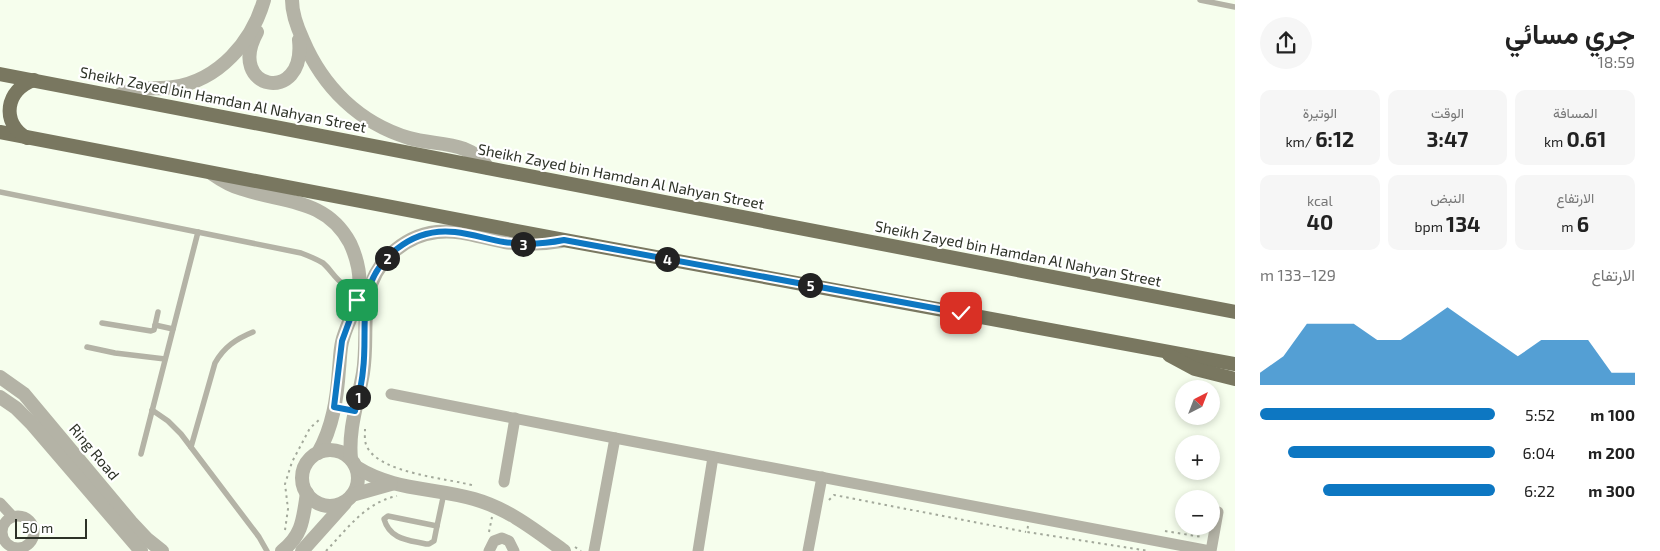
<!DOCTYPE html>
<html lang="ar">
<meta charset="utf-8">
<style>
body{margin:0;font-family:"Exo 2",Vazirmatn,sans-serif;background:#f6f6f6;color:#222;direction:rtl;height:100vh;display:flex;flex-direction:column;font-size:19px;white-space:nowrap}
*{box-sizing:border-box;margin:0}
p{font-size:16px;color:#767676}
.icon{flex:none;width:28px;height:28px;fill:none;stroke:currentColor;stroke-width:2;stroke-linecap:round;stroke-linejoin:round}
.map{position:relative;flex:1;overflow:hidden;direction:ltr}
.side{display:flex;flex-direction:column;background:#fff;width:425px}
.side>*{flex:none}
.needle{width:32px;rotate:42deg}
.tools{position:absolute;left:1175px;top:380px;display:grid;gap:10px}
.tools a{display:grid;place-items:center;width:45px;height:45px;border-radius:50%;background:#fff;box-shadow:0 2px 8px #0003;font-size:25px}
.scale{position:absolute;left:15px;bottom:12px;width:72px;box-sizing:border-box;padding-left:5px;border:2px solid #2d3227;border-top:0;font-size:14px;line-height:18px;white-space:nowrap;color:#2d3227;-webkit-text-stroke:4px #fff;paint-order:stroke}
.pin{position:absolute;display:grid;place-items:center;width:42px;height:42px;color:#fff;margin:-21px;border-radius:10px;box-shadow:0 2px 8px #0006}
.km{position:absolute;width:25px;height:25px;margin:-12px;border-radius:50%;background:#222;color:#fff;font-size:14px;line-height:25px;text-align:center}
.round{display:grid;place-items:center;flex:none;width:52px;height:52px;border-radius:26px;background:#f6f6f6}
.overview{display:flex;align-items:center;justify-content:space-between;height:85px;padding:0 25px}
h1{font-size:28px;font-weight:700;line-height:38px}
.metrics{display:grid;grid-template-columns:repeat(3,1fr);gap:8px;height:85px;padding:5px 25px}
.metrics div{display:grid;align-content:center;border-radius:10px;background:#f6f6f6;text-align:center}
.metrics b{font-size:21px;font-weight:700}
.metrics small{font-size:14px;font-weight:400}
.metrics p{font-size:14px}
.chart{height:140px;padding:10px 25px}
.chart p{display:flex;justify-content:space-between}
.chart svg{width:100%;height:90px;margin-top:5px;fill:#0d77c2;opacity:.7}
ul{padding:0 25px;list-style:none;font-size:16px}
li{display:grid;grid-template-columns:80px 60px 1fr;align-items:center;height:38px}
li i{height:12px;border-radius:6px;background:#0d77c2}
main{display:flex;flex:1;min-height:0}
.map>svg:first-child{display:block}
</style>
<main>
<section class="side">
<div class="overview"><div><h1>جري مسائي</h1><p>18:59</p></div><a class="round"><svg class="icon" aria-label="share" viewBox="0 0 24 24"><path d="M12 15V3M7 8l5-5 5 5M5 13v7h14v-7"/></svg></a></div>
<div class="metrics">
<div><p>المسافة</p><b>0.61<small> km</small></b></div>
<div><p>الوقت</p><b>3:47</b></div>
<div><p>الوتيرة</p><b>6:12<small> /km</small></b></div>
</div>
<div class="metrics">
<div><p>الارتفاع</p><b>6<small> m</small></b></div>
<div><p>النبض</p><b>134<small> bpm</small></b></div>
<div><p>kcal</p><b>40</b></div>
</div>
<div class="chart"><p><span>الارتفاع</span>129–133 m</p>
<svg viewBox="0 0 160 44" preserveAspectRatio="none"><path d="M0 44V38L10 30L20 14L30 14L40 14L50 22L60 22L70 14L80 6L90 14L100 22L110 30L120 22L130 22L140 22L150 38L160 38V44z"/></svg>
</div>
<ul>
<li><b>100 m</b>5:52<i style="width:100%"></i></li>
<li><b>200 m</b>6:04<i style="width:88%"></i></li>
<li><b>300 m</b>6:22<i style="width:73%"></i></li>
</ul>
</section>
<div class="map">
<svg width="1235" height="551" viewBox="0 0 1235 551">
<rect width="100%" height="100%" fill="#f6feed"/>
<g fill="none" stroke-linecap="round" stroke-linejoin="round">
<g stroke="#a3a99b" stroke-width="2" stroke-dasharray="2.5 4" stroke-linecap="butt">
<path d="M365 429C365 434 364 441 367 447 381 474 448 478 475 486"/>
<path d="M829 500 834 495 1026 532"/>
<path d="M1028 526 1027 532 1149 551"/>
<path d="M285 530 288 509 285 484 292 462 310 428 319 420"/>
<path d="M1165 531 1202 537"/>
<path d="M489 532 492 517"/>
<path d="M575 547 581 551"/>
<path d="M326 551C347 529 366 502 397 496"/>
</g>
<g stroke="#b4b3a6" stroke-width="5.5">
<path d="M1200 0 1235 7"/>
<path d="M0 192 301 253C309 256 316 259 323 263 334 272 341 292 358 284"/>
<path d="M102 323 151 331 154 330 158 312"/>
<path d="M155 325 173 329"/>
<path d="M87 347 115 353 165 359"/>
<path d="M152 410 168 421 181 434 259 537 267 551"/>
<path d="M191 447 215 363C224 347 236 339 253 332"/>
<path d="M141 454 198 232"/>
<path d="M388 516 437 526 434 541 429 544H426C409 540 390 540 384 519Z"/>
<path d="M437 526 444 493"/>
</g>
<g stroke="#b4b3a6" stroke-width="11">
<path d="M391 394 615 438 1210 551"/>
<path d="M504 482 515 418"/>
<path d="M0 503 13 517"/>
<circle cx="18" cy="532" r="16"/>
<path d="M489 551 494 541 502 538 509 541 514 551"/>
<path d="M594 551 615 438"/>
<path d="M698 551 713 457"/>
<path d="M808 551 822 477"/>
<path d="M1211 551 1218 512"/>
</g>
<g stroke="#b4b3a6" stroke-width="14">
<path d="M292 0C292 14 297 27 303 40 323 87 359 123 409 138 436 146 470 140 488 168"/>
<path d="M257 32C225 90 306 106 299 40"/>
<path d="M117 96C136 85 154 90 174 87 219 80 252 42 264 0"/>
<path d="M211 173C221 180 230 186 242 189 283 203 326 198 350 243 357 258 361 275 359 292 356 310 346 325 342 342 340 351 340 360 339 369 337 398 333 427 318 453"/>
<path d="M0 377 24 394 131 522 147 539 162 551"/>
<path d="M0 397 16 408 31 423 141 551"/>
<circle cx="330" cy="478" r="28"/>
<path d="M351 459C348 429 358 402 363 373 370 330 355 289 390 255 403 242 419 234 437 232 460 229 482 238 505 242 524 245 543 244 561 241"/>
<path d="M356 467C394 491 432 487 474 499 509 509 535 530 564 551"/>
<path d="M352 495 391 484"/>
<path d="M282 551C303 535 303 518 307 493"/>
<path d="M302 551 345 503"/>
</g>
<g stroke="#797760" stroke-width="14">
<path d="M0 74 1235 312"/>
<path d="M0 132 564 240 1235 364"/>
<path d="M27 138C0 123 6 89 34 80"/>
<path d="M1169 355 1195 369 1235 379"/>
</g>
</g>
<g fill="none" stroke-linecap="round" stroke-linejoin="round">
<g stroke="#fff" stroke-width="10">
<path id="route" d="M357 300 342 341 334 407 355 411C358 398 362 384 363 370 366 347 363 324 366 302 372 259 412 227 455 232 472 234 487 239 504 242 524 245 544 244 564 240L961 313"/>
</g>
<use href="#route" stroke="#0d77c2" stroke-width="6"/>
</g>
<g text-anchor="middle" stroke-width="4.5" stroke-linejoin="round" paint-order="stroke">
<g font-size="15" fill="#2d3227" stroke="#fff">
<text transform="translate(223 100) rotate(11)" y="5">Sheikh Zayed bin Hamdan Al Nahyan Street</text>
<text transform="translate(621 177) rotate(11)" y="5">Sheikh Zayed bin Hamdan Al Nahyan Street</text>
<text transform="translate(1018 254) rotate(11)" y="5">Sheikh Zayed bin Hamdan Al Nahyan Street</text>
<text transform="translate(94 452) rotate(50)" y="5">Ring Road</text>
</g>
</g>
</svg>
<div class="tools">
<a><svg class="needle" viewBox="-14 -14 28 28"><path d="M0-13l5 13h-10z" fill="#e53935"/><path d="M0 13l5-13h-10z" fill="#767676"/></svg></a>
<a>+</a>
<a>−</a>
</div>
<div class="scale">50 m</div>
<div class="pin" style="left:357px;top:300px;background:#1e9e55"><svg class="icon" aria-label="arrive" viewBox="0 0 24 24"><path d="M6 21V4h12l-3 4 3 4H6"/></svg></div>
<div class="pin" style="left:961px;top:313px;background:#d93025"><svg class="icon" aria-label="check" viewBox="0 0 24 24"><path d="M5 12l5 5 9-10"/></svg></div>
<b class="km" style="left:358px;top:397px">1</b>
<b class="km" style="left:387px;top:258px">2</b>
<b class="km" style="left:523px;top:244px">3</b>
<b class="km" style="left:667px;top:259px">4</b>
<b class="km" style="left:810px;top:285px">5</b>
</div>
</main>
